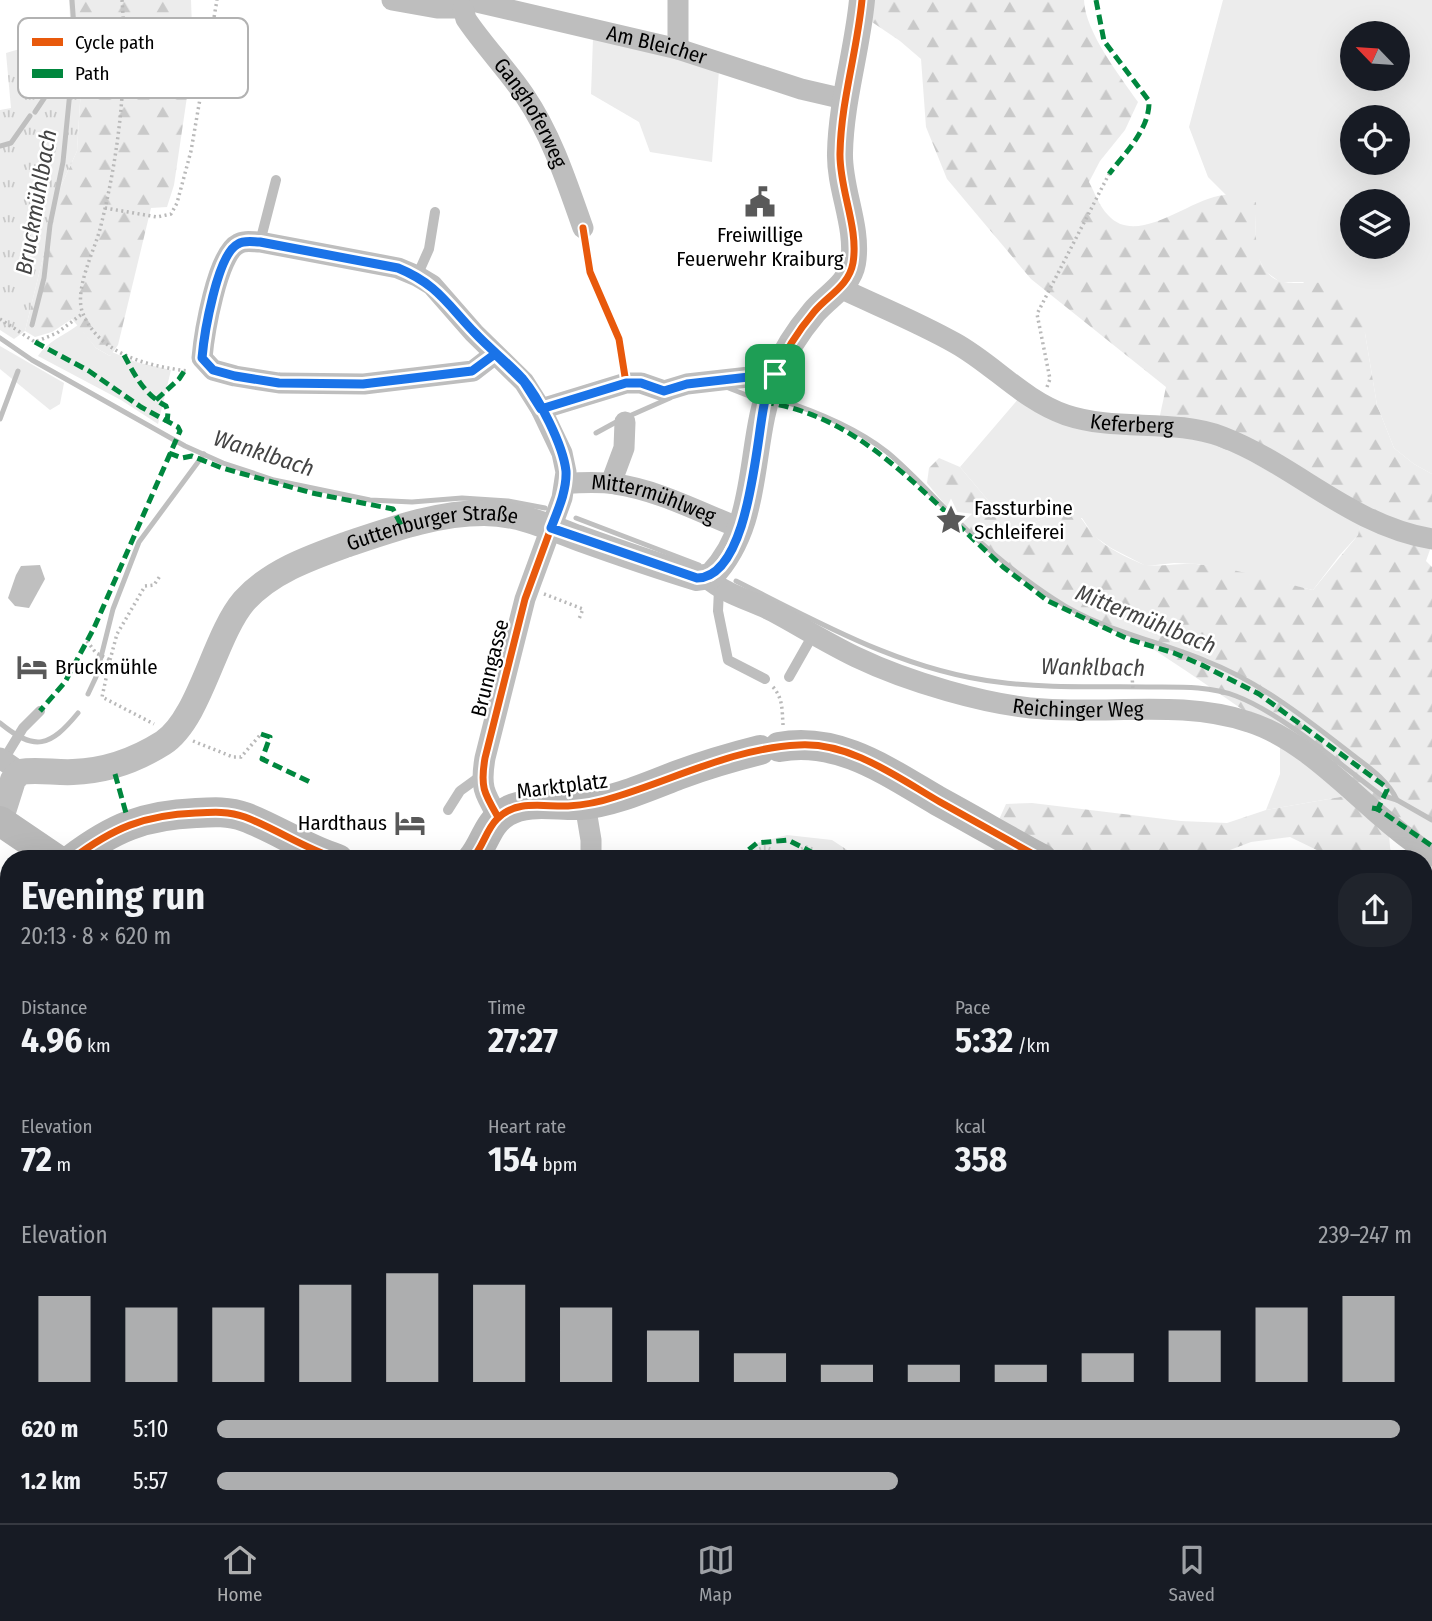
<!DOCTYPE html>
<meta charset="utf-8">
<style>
body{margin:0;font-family:"Fira Sans Condensed",sans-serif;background:#20242c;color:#f1f3f6;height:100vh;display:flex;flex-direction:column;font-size:26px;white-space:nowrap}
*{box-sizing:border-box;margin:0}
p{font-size:23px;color:#9ea1a6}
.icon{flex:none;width:38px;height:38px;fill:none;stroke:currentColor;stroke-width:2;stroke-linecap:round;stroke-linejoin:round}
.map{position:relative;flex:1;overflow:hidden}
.details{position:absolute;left:0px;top:850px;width:1433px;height:674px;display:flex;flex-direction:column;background:#171b24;border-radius:28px 28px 0 0;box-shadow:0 7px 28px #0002}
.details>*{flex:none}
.needle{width:46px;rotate:295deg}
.tools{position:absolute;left:1340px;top:21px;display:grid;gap:14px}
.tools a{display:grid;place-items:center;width:70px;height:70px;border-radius:50%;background:#171b24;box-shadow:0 7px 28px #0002;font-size:35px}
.pin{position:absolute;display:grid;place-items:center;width:60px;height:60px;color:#fff;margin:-30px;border-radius:14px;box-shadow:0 4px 10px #0006}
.round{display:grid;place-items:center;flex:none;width:74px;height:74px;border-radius:28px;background:#20242c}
.headline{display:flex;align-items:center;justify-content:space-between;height:119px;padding:0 21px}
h1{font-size:38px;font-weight:700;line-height:52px}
.stats{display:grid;grid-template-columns:repeat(3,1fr);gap:10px;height:119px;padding:7px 21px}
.stats div{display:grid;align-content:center}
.stats b{font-size:35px;font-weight:700}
.stats small{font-size:19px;font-weight:400}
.stats p{font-size:19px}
.chart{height:196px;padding:14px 21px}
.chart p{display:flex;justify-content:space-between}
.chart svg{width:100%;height:126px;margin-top:7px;stroke:#adaeaf;stroke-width:6}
ul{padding:0 21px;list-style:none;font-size:23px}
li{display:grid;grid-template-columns:112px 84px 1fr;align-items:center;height:52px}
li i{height:18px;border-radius:9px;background:#adaeaf}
.menu{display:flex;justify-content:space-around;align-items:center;height:98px;border-top:2px solid #363941;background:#171b24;font-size:19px;color:#9ea1a6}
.menu a{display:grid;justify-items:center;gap:4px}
.menu .current{color:#adaeaf}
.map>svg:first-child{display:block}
</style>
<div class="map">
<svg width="1432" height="1523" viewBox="0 0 1432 1523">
<defs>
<pattern id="forest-firs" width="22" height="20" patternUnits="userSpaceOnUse" patternTransform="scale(1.75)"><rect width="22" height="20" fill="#ececec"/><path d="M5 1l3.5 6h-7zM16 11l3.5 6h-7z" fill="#c9c9c9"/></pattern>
<pattern id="park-tufts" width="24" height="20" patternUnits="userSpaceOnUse" patternTransform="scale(1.75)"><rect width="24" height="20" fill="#ececec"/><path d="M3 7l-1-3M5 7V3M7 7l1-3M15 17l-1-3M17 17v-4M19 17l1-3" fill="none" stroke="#c9c9c9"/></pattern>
<pattern id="garden-furrows" width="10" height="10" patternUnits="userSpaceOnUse" patternTransform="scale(1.75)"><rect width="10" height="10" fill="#ececec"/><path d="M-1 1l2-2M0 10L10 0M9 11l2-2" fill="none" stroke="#c9c9c9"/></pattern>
</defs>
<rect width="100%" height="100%" fill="#fff"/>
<g fill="#ececec" fill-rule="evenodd">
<path d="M1223 0H1432V474L1414 464 1394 448 1377 405 1365 333 1303 282H1280L1265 271 1256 253V202L1226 195 1208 177 1189 127ZM1353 33H1398V79H1353ZM1353 117H1398V163H1353ZM1353 201H1398V247H1353Z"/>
<path d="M593 38 719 70 712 162 650 152 639 122 591 94Z"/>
<path d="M78 325 96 348 110 356 112 352 136 362 171 370 158 424 121 400 38 356C48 341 63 336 78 325Z"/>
<path d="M0 346 64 383 60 404 50 410 0 369Z"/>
<path d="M1020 397 1214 441 1361 522 1358 535 1339 556 1313 590 1199 564 1174 563 1146 566 1111 548 1094 536 1082 518 1048 517 1030 524 992 505 960 467Z"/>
<path d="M1280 742 1346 796 1266 810 1280 774Z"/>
<path d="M1424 859 1432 864V958L1424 946Z"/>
<path d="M1424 1054 1432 1058V1152L1425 1147Z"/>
<path d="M105 1516H374L368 1523H112Z"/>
</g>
<g fill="url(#forest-firs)">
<path d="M69 0H191L193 56 174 185 167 207 151 208 118 345 110 356 96 348 72 319 52 332 35 337 25 331 60 188 77 151 83 55 71 34Z"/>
<path d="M870 0H1084C1085 32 1120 76 1138 102L1125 130 1100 161 1089 182C1095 193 1099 206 1108 215 1137 248 1190 198 1224 195 1234 194 1246 199 1256 202 1257 227 1249 270 1280 281 1290 285 1323 282 1335 282L1355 302 1365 333 1377 405 1394 448 1414 464 1432 474V544L1426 561 1432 567V851C1341 781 1252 713 1156 651 1126 631 1091 622 1061 603 1015 576 960 525 927 483L929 468 939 458 960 467 992 505 1030 524 1048 517 1056 502C1076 504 1083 524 1095 536 1108 549 1126 557 1142 564 1152 568 1182 563 1196 564 1235 568 1275 581 1313 590L1358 535 1363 511 1159 420 1166 387 1031 279 947 179 926 127 921 59 900 41 869 20Z"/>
<path d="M1346 796 1389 834 1391 859H1331L1323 853 1290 837 1251 842 1222 853 1188 859H1063L997 824 1006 804 1032 803 1181 821 1227 823 1266 810Z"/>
<path d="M1424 946 1432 958V1058L1425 1054Z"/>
<path d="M750 1516H1072L1077 1523H759Z"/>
</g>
<g fill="url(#park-tufts)">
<path d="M71 34 83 54 77 151 60 188 25 331 14 339 0 330V110L11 108 6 53Z"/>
<path d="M787 835 832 840 861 859H737L757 843Z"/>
</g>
<path fill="url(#garden-furrows)" d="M666 1516H750L759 1523H660Z"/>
<path fill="#bfbfbf" d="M40 565 45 579 29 608 15 606 8 598 16 575 21 566Z"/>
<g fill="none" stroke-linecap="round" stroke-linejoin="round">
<g stroke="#bfbfbf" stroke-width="5">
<path d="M35 112 49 91 63 87 70 82"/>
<path d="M0 146 11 143 30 116"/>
<path d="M32 325 44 278 50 225 63 162 75 41 72 0"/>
<path d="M0 338 32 360 185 446 223 463 274 480 370 500 412 502 462 498 508 501 545 508"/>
<path d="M726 387 749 396"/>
<path d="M777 399C815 411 856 428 887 452 916 476 939 504 967 530 994 555 1023 579 1054 599 1100 630 1156 640 1206 661 1256 680 1303 716 1345 749 1365 765 1386 777 1397 800"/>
<path d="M627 417 670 398"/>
<path d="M0 419 18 371"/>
<path d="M596 433 618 421"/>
<path d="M576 518 699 565"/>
<path d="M736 581C820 623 904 671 998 682 1048 689 1101 686 1152 687 1179 687 1210 686 1236 696 1283 714 1339 764 1381 795L1397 800 1432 820"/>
<path d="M88 694 96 677 113 609 139 542 204 454"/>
<path d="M0 723C35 752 50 747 78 713"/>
<path d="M468 1516 465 1521 468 1523"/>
</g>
<g stroke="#b9b9b9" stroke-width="3.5" stroke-dasharray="2 3.5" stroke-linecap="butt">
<path d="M122 0C128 75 119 156 100 229 94 252 72 293 84 316 102 355 148 366 188 371"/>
<path d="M105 208 157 217 171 214 177 203 191 151 217 0"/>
<path d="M0 319 35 342 57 333 82 314"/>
<path d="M1047 387 1050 379 1037 314 1109 174"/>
<path d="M544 594 583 609 579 619"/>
<path d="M87 641 96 653 110 660 102 697 154 724"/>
<path d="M110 660 117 634 145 586 154 585 160 576"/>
<path d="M1132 675 1133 691"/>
<path d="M773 687C783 698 782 710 783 725"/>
<path d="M193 741 233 757H241L261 734"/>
</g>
<g stroke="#bebebe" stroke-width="10">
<path d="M260 242 276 180"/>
<path d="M417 276 429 249 435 212"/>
<path d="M719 589 718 611 728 660 765 679"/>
<path d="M789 677 814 633"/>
<path d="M3 761 23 728 40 711"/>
<path d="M448 810 460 791 482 775"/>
<path d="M510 1523 515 1516"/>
</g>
<g stroke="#bebebe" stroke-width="21">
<path d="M392 0 437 8H463L467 0"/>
<path id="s1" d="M468 0 678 49 801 89 844 99"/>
<path id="s2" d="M463 8 466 19C484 46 507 69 525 96 552 136 567 183 583 228"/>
<path d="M678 49V0"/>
<path id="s3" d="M840 288C878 306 918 322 955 343 993 364 1023 400 1066 415 1117 432 1173 418 1223 437 1297 466 1350 525 1432 539"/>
<path d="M495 354 473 371 364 384 279 383 235 376 213 370 202 358C204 335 217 254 238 244 244 240 253 242 260 242L398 268 417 276 432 285 474 333 524 382 541 409 562 453 566 472 562 498 525 599 485 758C480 787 484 793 498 817"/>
<path d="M541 409 626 383H641L664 391 687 384 775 374"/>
<path id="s4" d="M565 483C581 483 599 481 615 484 658 490 699 512 740 528"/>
<path d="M611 483 624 448 625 422"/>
<path id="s5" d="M707 578C725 594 750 600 772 611 800 626 827 643 856 657 906 681 988 706 1044 709 1111 714 1184 700 1249 722 1297 737 1340 781 1378 814 1395 829 1413 843 1432 856"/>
<path d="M0 758 20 772"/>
<path d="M585 804 591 840V859"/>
<path d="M0 929 9 919"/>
<path d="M0 1084 9 1071"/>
<path d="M0 1425 9 1429"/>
<path d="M98 1516 105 1523"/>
<path d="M426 1516 439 1523"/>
<path d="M1379 1516 1391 1523"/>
</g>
<path stroke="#bebebe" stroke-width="26" id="s6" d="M0 821 13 780 20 772C37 769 56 773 73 772 104 771 136 760 163 743 200 719 214 636 244 601 270 572 309 558 345 545 390 530 436 513 484 513 519 513 549 527 581 539 620 553 658 566 697 578L711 576C764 520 746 441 775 375 784 353 798 331 814 312 827 296 849 286 853 263 859 227 839 189 840 153 841 101 857 52 862 0"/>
<g stroke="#b8b8b8" stroke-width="30">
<path d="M779 747C839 736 888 772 938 801 973 820 1007 840 1042 859"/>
<path d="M0 821 56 859"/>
<path d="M72 859C113 828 144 815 196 813 213 812 229 811 245 817 277 829 305 849 338 859"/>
<path d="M472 859C485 844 487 823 506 812 527 799 556 806 580 805 613 802 647 787 678 775 705 765 732 757 760 750"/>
<path d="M1424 1162 1432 1166"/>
<path d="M1192 1516 1201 1523"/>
</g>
<g stroke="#00873e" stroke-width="5" stroke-dasharray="10 5" stroke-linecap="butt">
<path d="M1096 0 1104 41 1149 101C1150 129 1125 153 1109 174"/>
<path d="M35 342 89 371 141 407 178 427 180 431 94 628 65 682 40 711"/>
<path d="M124 355C135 376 145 395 166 406L168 412 167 423"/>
<path d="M156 400 179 379 185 370"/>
<path d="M764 402C843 414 893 463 948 514L952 512 960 520 957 524 1003 567 1048 601 1128 639 1174 653 1202 665 1259 694 1386 787 1387 790 1376 813"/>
<path d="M169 453 182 458 192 456 222 468 312 493 393 509 402 527"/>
<path d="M261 734 270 737 262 759 312 783"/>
<path d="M115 774 126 813"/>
<path d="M1372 808 1378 809 1432 846"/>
<path d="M737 859 757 843 788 840 825 859"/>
<path d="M1005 1516 1012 1523"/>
<path d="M310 1523 322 1516"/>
</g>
<g stroke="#fff" stroke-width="11">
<g id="cycleway">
<path d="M583 228 590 272 619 339 626 383"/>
<path d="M498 817C484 793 480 787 485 758L525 599 551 528 697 578 711 576C764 520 746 441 775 375 784 353 798 331 814 312 827 296 849 286 853 263 859 227 839 189 840 153 841 101 857 52 862 0"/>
<path d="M72 859C113 828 144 815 196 813 213 812 229 811 245 817 277 829 305 849 338 859"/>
<path d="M472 859C483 847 486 830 497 819 516 799 544 807 568 806 584 805 600 802 615 797 675 779 734 748 799 745 850 742 897 777 940 802 974 821 1008 840 1042 859"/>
</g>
</g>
<use href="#cycleway" stroke="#e8590c" stroke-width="7"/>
</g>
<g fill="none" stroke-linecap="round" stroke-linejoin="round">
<g stroke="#fff" stroke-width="14">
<path id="route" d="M775 374 687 384 664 391 641 383H626L541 409 524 382 495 354 472 371 363 384 279 383 235 376 213 370 202 358C204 335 217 254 238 244 244 240 253 242 260 242L398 268C437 284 447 304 475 333 490 349 507 362 522 378 539 398 563 445 566 471 567 490 558 510 551 528L697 578C749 577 756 443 764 405 766 394 771 384 775 374"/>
</g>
<use href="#route" stroke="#1a73e8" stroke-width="9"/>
</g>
<defs>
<g id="civic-bare" transform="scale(2.415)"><path d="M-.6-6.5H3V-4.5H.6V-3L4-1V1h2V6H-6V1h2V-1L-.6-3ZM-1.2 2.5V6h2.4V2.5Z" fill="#595959" stroke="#fff" stroke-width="2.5" paint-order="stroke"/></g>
<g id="sight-bare" transform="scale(2.415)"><path d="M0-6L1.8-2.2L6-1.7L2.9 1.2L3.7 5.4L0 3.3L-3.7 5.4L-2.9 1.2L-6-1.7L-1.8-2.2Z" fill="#595959" stroke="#fff" stroke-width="2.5" paint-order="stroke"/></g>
<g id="hotel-bare" transform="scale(2.415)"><path d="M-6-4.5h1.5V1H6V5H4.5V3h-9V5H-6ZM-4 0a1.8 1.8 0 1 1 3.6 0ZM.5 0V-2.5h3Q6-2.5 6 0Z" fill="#595959" stroke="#fff" stroke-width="2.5" paint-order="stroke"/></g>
</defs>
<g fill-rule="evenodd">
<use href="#civic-bare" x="760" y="202"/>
<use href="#sight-bare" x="951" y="520"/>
<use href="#hotel-bare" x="32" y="667"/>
<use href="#hotel-bare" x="410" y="823"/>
</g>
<g text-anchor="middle" stroke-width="5" stroke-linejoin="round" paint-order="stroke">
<g font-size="21" fill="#000" stroke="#fff">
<text dy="7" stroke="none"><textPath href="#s1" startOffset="194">Am Bleicher</textPath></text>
<text dy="7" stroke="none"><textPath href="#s2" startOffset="126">Ganghoferweg</textPath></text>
<text dy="7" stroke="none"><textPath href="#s3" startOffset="327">Keferberg</textPath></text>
<text dy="7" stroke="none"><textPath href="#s4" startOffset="91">Mittermühlweg</textPath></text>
<text dy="7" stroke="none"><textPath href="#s6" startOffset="574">Guttenburger Straße</textPath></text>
<text transform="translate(490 668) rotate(-76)" y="7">Brunngasse</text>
<text dy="7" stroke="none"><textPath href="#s5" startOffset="399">Reichinger Weg</textPath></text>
<text transform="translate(562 786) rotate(-7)" y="7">Marktplatz</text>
</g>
<g font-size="21" fill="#000" stroke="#fff" text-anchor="start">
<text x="760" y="242" text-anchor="middle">Freiwillige<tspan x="760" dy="24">Feuerwehr Kraiburg</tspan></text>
<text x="974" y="515">Fassturbine<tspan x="974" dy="24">Schleiferei</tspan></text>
<text x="55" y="674">Bruckmühle</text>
<text x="387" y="830" text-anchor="end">Hardthaus</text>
</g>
<g font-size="23" font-style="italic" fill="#444" stroke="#fff">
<text transform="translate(36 202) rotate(-80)" y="8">Bruckmühlbach</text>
<text transform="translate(264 453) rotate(18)" y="8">Wanklbach</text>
<text transform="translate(1146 619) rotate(22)" y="8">Mittermühlbach</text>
<text transform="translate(1093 667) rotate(1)" y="8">Wanklbach</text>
</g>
</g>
<rect x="18" y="18" width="230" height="80" rx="10" fill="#fff" stroke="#b2b2b2" stroke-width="2"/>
<rect x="32" y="38" width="31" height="8" fill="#e8590c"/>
<rect x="32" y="69" width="31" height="9" fill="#00873e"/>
<g font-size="19" fill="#000">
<text x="75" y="49">Cycle path</text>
<text x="75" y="80">Path</text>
</g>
</svg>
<div class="tools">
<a><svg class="needle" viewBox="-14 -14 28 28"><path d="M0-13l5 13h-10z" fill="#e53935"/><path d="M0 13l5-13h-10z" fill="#9ea1a6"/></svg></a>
<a><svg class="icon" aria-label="locate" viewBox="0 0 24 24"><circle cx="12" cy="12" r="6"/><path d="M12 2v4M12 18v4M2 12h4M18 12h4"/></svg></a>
<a><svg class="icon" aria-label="layers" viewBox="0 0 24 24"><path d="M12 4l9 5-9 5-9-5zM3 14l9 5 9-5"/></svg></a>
</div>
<div class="pin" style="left:775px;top:374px;background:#1e9e55"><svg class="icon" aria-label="arrive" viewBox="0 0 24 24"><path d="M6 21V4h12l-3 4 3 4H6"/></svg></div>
<section class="details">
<div class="headline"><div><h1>Evening run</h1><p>20:13 · 8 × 620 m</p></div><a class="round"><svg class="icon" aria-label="share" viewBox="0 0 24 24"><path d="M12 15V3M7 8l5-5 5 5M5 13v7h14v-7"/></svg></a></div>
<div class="stats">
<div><p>Distance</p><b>4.96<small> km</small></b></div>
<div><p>Time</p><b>27:27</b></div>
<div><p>Pace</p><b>5:32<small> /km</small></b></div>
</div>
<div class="stats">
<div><p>Elevation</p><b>72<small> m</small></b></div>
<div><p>Heart rate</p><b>154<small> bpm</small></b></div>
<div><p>kcal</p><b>358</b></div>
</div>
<div class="chart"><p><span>Elevation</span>239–247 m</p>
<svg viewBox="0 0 160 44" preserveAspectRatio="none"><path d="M5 44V14M15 44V18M25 44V18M35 44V10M45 44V6M55 44V10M65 44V18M75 44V26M85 44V34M95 44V38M105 44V38M115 44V38M125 44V34M135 44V26M145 44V18M155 44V14"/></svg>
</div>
<ul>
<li><b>620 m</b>5:10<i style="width:99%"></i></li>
<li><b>1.2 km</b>5:57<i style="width:57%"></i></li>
</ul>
</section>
</div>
<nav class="menu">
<a class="current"><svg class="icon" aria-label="home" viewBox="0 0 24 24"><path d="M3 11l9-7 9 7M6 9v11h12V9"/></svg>Home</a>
<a><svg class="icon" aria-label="map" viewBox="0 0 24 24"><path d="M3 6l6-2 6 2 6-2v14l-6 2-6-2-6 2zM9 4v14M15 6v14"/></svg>Map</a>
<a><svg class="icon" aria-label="saved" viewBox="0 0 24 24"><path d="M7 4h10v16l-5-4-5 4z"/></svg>Saved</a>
</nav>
